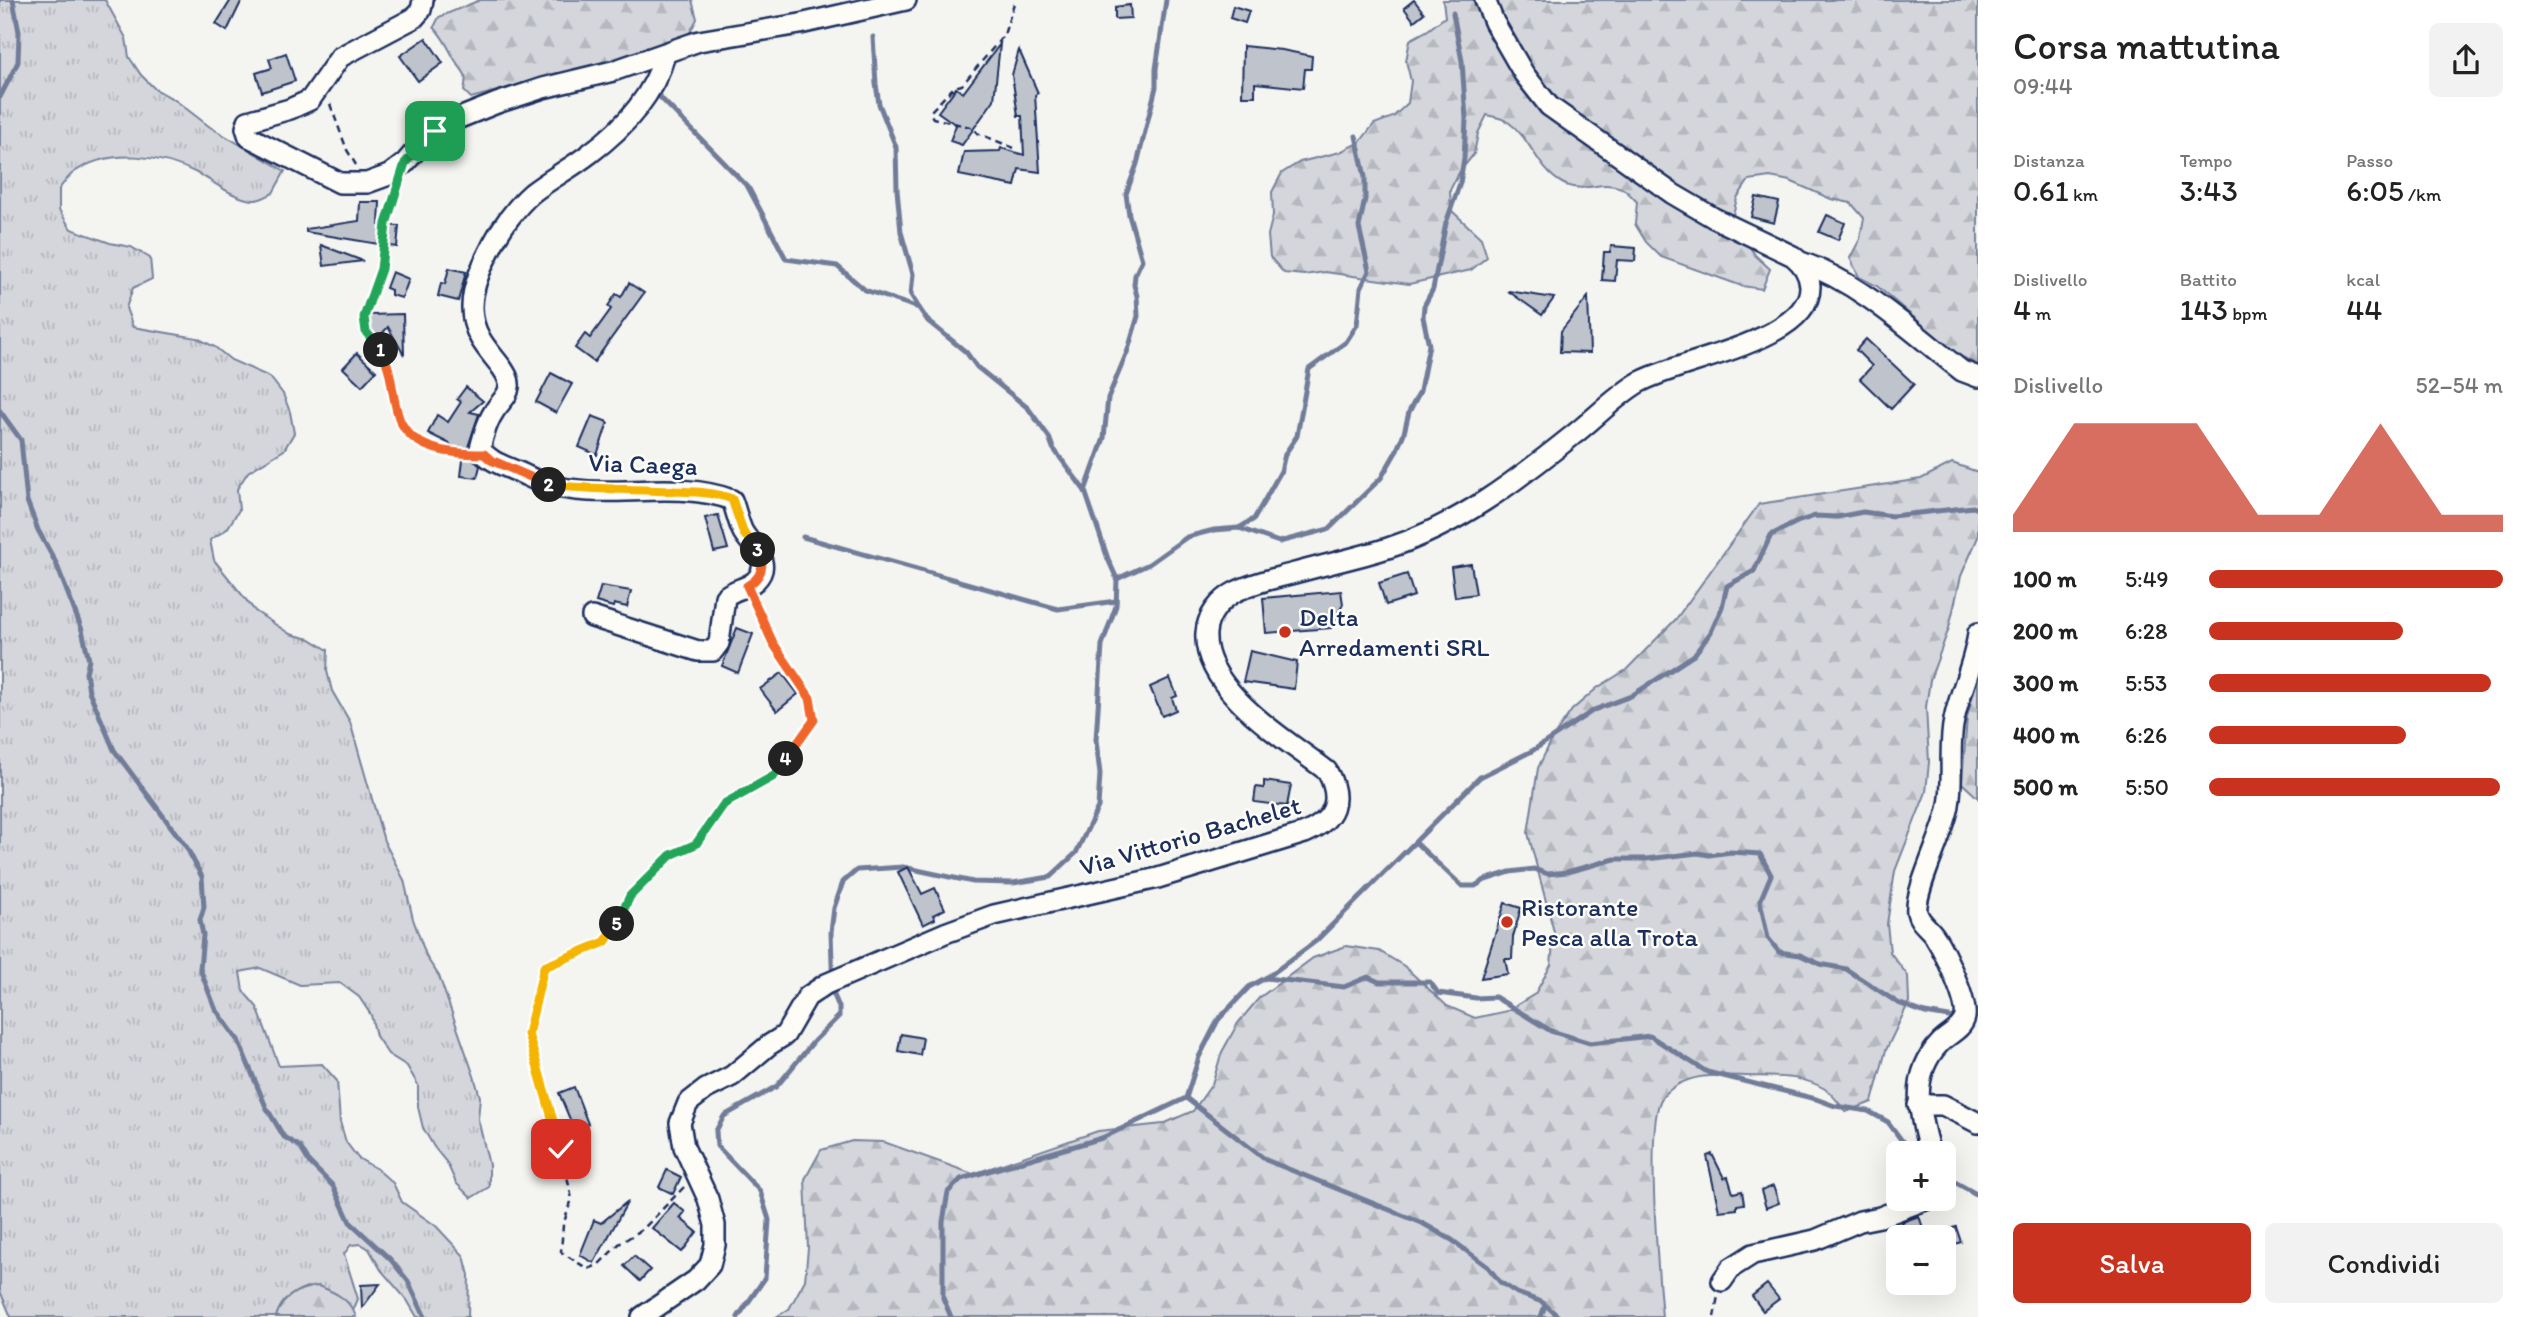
<!DOCTYPE html>
<html lang="it">
<meta charset="utf-8">
<style>
body{margin:0;font-family:Itim,sans-serif;background:#f2f2f2;color:#222;height:100vh;display:flex;flex-direction:column;font-size:26px;white-space:nowrap}
*{box-sizing:border-box;margin:0}
p{font-size:23px;color:#767676}
.icon{flex:none;width:38px;height:38px;fill:none;stroke:currentColor;stroke-width:2;stroke-linecap:round;stroke-linejoin:round}
.map{position:relative;flex:1;overflow:hidden}
.panel{display:flex;flex-direction:column;background:#fff;width:560px}
.panel>*{flex:none}
.controls{position:absolute;left:1886px;top:1141px;display:grid;gap:14px}
.controls a{display:grid;place-items:center;width:70px;height:70px;border-radius:10px;background:#fff;box-shadow:0 7px 28px #0002;font-size:35px}
.pin{position:absolute;display:grid;place-items:center;width:60px;height:60px;color:#fff;margin:-30px;border-radius:14px;box-shadow:0 4px 10px #0006}
.km{position:absolute;width:35px;height:35px;margin:-18px;border-radius:50%;background:#222;color:#fff;font-size:19px;line-height:35px;text-align:center}
.round{display:grid;place-items:center;flex:none;width:74px;height:74px;border-radius:10px;background:#f2f2f2}
.summary{display:flex;align-items:center;justify-content:space-between;height:119px;padding:0 35px}
h1{font-size:38px;font-weight:600;line-height:52px}
.metrics{display:grid;grid-template-columns:repeat(3,1fr);gap:10px;height:119px;padding:7px 35px}
.metrics div{display:grid;align-content:center}
.metrics b{font-size:30px;font-weight:600}
.metrics small{font-size:19px;font-weight:400}
.metrics p{font-size:19px}
.chart{height:196px;padding:14px 35px}
.chart p{display:flex;justify-content:space-between}
.chart svg{width:100%;height:126px;margin-top:7px;fill:#c8321e;opacity:.7}
.action{display:flex;gap:14px;margin-top:auto;padding:14px 35px}
.action a{flex:1;height:80px;border-radius:10px;background:#c8321e;color:#fff;font-size:28px;font-weight:600;line-height:80px;text-align:center}
.action a+a{background:#f2f2f2;color:#222}
ul{padding:0 35px;list-style:none;font-size:23px}
li{display:grid;grid-template-columns:112px 84px 1fr;align-items:center;height:52px}
li i{height:18px;border-radius:9px;background:#c8321e}
main{display:flex;flex:1;min-height:0}
.map>svg:first-child{display:block}
</style>
<main>
<div class="map">
<svg width="1978" height="1317" viewBox="0 0 1978 1317">
<defs>
<pattern id="grass-tufts" width="24" height="20" patternUnits="userSpaceOnUse" patternTransform="scale(1.75)"><rect width="24" height="20" fill="#d4d6db"/><path d="M3 7l-1-3M5 7V3M7 7l1-3M15 17l-1-3M17 17v-4M19 17l1-3" fill="none" stroke="#b5b8be"/></pattern>
<pattern id="forest-firs" width="22" height="20" patternUnits="userSpaceOnUse" patternTransform="scale(1.75)"><rect width="22" height="20" fill="#d4d6db"/><path d="M5 1l3.5 6h-7zM16 11l3.5 6h-7z" fill="#b5b8be"/></pattern>
</defs>
<rect width="100%" height="100%" fill="#f4f4f1"/>
<filter id="ink" filterUnits="userSpaceOnUse"><feTurbulence type="fractalNoise" baseFrequency=".0143" numOctaves="2"/><feDisplacementMap in="SourceGraphic" scale="14" xChannelSelector="R" yChannelSelector="G"/><feConvolveMatrix kernelMatrix="1 2 1 2 8 2 1 2 1" color-interpolation-filters="sRGB"/></filter>
<g filter="url(#ink)">
<path fill="url(#grass-tufts)" stroke="#78829c" stroke-width="2" d="M0 0H105L126 38 129 57 141 75 155 89 175 100 210 127 285 171 273 193C267 196 259 201 253 200 233 198 216 183 199 174 162 155 109 147 73 173 68 177 63 184 59 189V210L71 229 110 243 131 247 150 258 152 279 133 288 126 308 133 327 197 338 215 347 231 360 270 377 283 394 290 412 294 433 284 450 248 472 237 489 239 510 227 529 210 540 214 560 255 611 290 634 310 639 328 650 327 671 332 691 350 722 384 841 404 880 413 919 427 958 439 976 474 1076 480 1097 478 1119 489 1165V1187L471 1198 456 1183 447 1163 434 1147 423 1128 418 1107V1085L407 1066 388 1054 376 1036 371 1015 359 997 340 983 300 985 260 968 240 972 243 991 257 1007 279 1066 322 1064 337 1081 340 1122 346 1142 358 1158 377 1169 393 1183 402 1202 436 1226 464 1256 469 1275 468 1317H417L407 1300 381 1270 369 1249 361 1244 351 1245 344 1254 358 1299 353 1311 347 1302 307 1287C291 1293 281 1301 276 1317H11L0 1291Z"/>
<g fill="url(#forest-firs)" stroke="#78829c" stroke-width="2">
<path d="M480 0H692L697 19 689 34 619 62 556 75 471 98 464 91C468 70 464 75 455 60 447 46 446 41 434 27L439 17Z"/>
<path d="M1443 0H1978V365L1958 355 1877 286 1859 277 1850 258 1860 239 1864 218 1851 203 1831 199 1790 181 1770 177 1749 180 1737 198 1732 219 1755 255 1770 269 1762 289 1742 286 1661 257 1646 242 1635 224 1637 202C1632 197 1627 190 1621 188 1599 179 1584 195 1562 183 1537 169 1531 138 1508 122 1503 118 1494 117 1487 115L1478 133 1474 154 1460 171 1450 190 1451 210 1481 238 1487 257 1471 270 1409 284 1325 272 1304 275 1284 273 1270 257 1268 235 1273 215 1272 192 1282 173 1300 162 1340 152 1360 142 1374 124 1393 117 1408 103 1411 81 1406 61 1410 40 1428 30 1445 17Z"/>
<path d="M1952 463 1978 472V537L1961 576 1949 628 1930 680 1926 707 1929 762 1926 792 1895 871 1887 924 1890 952 1908 976 1909 1002 1886 1050 1872 1102 1846 1112C1840 1105 1833 1094 1825 1089 1801 1074 1772 1077 1746 1076 1716 1075 1683 1072 1662 1098 1645 1120 1659 1282 1662 1317H776L789 1309 805 1280 808 1248 805 1179 821 1150 852 1141 884 1142 973 1174 1098 1131 1163 1124 1193 1111 1212 1084 1222 1052 1238 1023 1259 998 1313 958 1346 946 1379 951 1404 966 1447 1006 1475 1018 1507 1011 1535 994 1551 965 1554 932 1528 833 1538 768 1553 737 1572 710 1597 688 1626 670 1676 619 1759 504 1921 479Z"/>
<path d="M1978 676V798L1962 783 1967 717Z"/>
<path d="M318 1286C335 1292 350 1299 356 1317H276C282 1297 298 1288 318 1286Z"/>
</g>
<g fill="none" stroke-linecap="round" stroke-linejoin="round">
<g stroke="#717c98" stroke-width="5">
<path d="M873 37 876 84 879 104 896 147 897 190 901 232 913 274 911 295 919 308"/>
<path d="M654 91 748 187 786 259 837 266 865 290 919 308 928 321 966 352 977 367 1028 408 1049 437 1053 448 1085 491 1108 559 1117 579 1116 606 1102 645 1096 740 1100 774 1098 807 1076 853 1050 877 1013 883 973 882 903 867 857 870 843 882 834 908 831 932 833 993 839 1007V1016L814 1041 777 1086 724 1116 716 1131 717 1146 760 1191 769 1220 765 1278 738 1317"/>
<path d="M0 97 18 62 19 32 13 0"/>
<path d="M0 411 21 440 27 501 38 530 56 563 82 630 89 660 86 673 89 691 114 750 187 848 202 877 204 907 200 920 203 935 200 969 215 1008 238 1040 266 1107 284 1137 300 1147 309 1162 333 1186 350 1222 391 1260 408 1281 425 1317"/>
<path d="M1085 491 1104 438 1108 398 1128 350 1138 316 1137 296 1134 285 1135 275 1142 260 1129 215 1126 194 1137 164 1156 87V69L1166 0"/>
<path d="M1239 528 1254 519 1281 471 1285 454 1297 436 1309 369 1346 342 1357 325 1361 288 1369 271 1359 227 1365 199V177L1356 136"/>
<path d="M803 537 1058 609 1116 601"/>
<path d="M1117 579 1149 564 1187 537 1214 530 1239 528 1279 542 1329 529 1381 478 1396 452 1404 433 1409 412 1420 391 1429 345 1423 317 1424 306 1433 289 1446 223 1460 183 1464 158 1466 119 1462 61 1453 13"/>
<path d="M1415 842 1462 886H1475L1485 880 1510 872 1534 869 1548 874 1567 872 1615 859H1646L1698 853 1709 855 1731 852 1760 854 1771 875 1760 901 1768 938 1779 952 1800 955 1820 964 1846 969 1898 1003 1925 1013 1961 1019"/>
<path d="M1266 978 1344 987 1368 977 1379 982H1430L1438 993 1476 998 1495 997 1551 1031 1590 1043 1650 1036 1707 1072 1816 1099 1835 1106 1868 1111 1888 1122 1911 1153"/>
<path d="M1186 1098 1266 1160 1422 1223 1452 1240 1488 1267 1500 1282 1517 1293 1542 1302 1559 1317"/>
<path d="M1944 1176 1978 1195"/>
<path d="M951 1317 943 1298V1222L948 1192 961 1179 1102 1138 1186 1098 1199 1057 1218 1020 1249 987 1269 976 1316 941 1480 777 1532 751 1594 710 1631 696 1694 655 1711 632 1722 607 1727 586 1754 571 1771 535 1797 522 1815 516 1837 517 1863 512 1892 516 1973 507 1978 509"/>
<path d="M1541 1317 1545 1305"/>
</g>
</g>
<g fill="#bfc3cc" stroke="#1b2f5e" stroke-width="2">
<path d="M231 0H242L227 31 216 24Z"/>
<path d="M1414 0 1424 13 1414 21 1404 8Z"/>
<path d="M1130 5 1131 18 1115 19V7Z"/>
<path d="M1233 6 1249 11 1245 23 1230 18Z"/>
<path d="M426 38 443 63 418 81 400 56Z"/>
<path d="M1000 44 994 100 962 145 950 141 956 125 938 112 956 88 963 93Z"/>
<path d="M1243 46 1282 50 1312 56 1311 69H1305L1303 88 1255 83V96H1242Z"/>
<path d="M1019 50 1038 93 1035 95 1040 172 1019 169 1015 186 959 175 964 152 1000 151 1001 148 1024 155 1022 116H1018L1012 75Z"/>
<path d="M286 53 295 81 262 92 256 73 272 68 269 59Z"/>
<path d="M1756 197 1779 202 1774 223 1751 217Z"/>
<path d="M360 202H380L379 225 399 226 397 247 306 232V229L359 221Z"/>
<path d="M1827 215 1845 223 1838 240 1819 232Z"/>
<path d="M321 245 363 261 324 266Z"/>
<path d="M1611 246 1636 248 1635 261 1617 260 1615 281 1602 280 1604 252H1610Z"/>
<path d="M449 268 466 272 458 301 438 296 441 283 445 284Z"/>
<path d="M392 272 409 279 402 298 391 295V290L386 288Z"/>
<path d="M629 283 644 293 594 362 575 348 585 334 590 338 611 309 608 306 616 294 621 297Z"/>
<path d="M1508 291 1554 298 1542 315Z"/>
<path d="M1588 297 1590 353 1560 352 1561 331Z"/>
<path d="M403 314 404 355 388 327 368 349V315Z"/>
<path d="M1866 339 1914 384 1891 409 1860 379 1872 366 1856 350Z"/>
<path d="M357 353 376 371 362 386 343 368Z"/>
<path d="M551 373 572 384 556 413 536 402Z"/>
<path d="M466 387 483 401 470 412 479 414 468 447 470 456 480 466 477 478 461 476 464 452 449 446 450 444 428 433 437 415 448 422 461 402 457 399Z"/>
<path d="M592 416 608 422 597 455 579 447Z"/>
<path d="M718 515 728 549 714 552 705 518Z"/>
<path d="M1471 564 1476 594 1455 597 1451 567Z"/>
<path d="M1407 574 1414 596 1386 605 1379 583Z"/>
<path d="M601 586 631 591 627 607 614 604 613 607 596 602Z"/>
<path d="M1341 591 1343 604 1331 628 1266 633 1263 598Z"/>
<path d="M737 628 753 634 738 673 722 666Z"/>
<path d="M1250 651 1297 662 1294 689 1243 682Z"/>
<path d="M782 673 798 694 777 711 760 689Z"/>
<path d="M1170 678 1177 696 1172 698 1176 710 1162 716 1150 687Z"/>
<path d="M1264 781 1291 785 1287 806 1254 802 1256 787 1264 788Z"/>
<path d="M908 867 922 894 935 888 945 909 933 915 935 919 923 925 898 872Z"/>
<path d="M1505 903 1521 908 1513 937 1512 959H1505L1508 974 1481 978Z"/>
<path d="M901 1034 923 1038 920 1055 898 1051Z"/>
<path d="M574 1087 588 1124 574 1129 559 1093Z"/>
<path d="M1712 1154 1724 1178 1728 1177 1733 1193 1742 1191 1744 1204 1737 1205V1209L1719 1211 1707 1156Z"/>
<path d="M667 1170 681 1177 673 1194 659 1187Z"/>
<path d="M1773 1186 1779 1203 1766 1208 1761 1191Z"/>
<path d="M628 1201 594 1263 580 1255 594 1220 601 1223Z"/>
<path d="M674 1203 685 1212 680 1218 697 1232 682 1252 652 1228Z"/>
<path d="M1919 1216 1926 1237H1905L1902 1222Z"/>
<path d="M1956 1227 1961 1242 1948 1246 1943 1231Z"/>
<path d="M634 1256 650 1270 640 1281 624 1266Z"/>
<path d="M380 1284 362 1308 361 1285Z"/>
<path d="M1767 1284 1779 1299 1763 1311 1752 1296Z"/>
</g>
<g fill="none" stroke-linecap="round" stroke-linejoin="round">
<g stroke="#1b2f5e" stroke-width="24">
<g id="minor">
<path d="M423 0 421 10 414 18 340 57 310 100 290 109 248 121 246 128 249 137 340 183H367L389 175 405 163 428 136 447 123 497 103 543 88 613 71 699 41 800 24 906 0"/>
<path d="M1801 262C1861 283 1912 332 1962 371L1978 377"/>
<path d="M592 617 698 651H713L719 643 725 597C733 589 746 589 755 581 774 563 752 547 743 532 738 522 736 510 732 500 676 478 602 502 546 484 536 481 526 475 516 471 502 465 489 461 480 449 483 436 487 421 495 410 500 402 508 397 509 387 510 380 506 374 502 368 495 358 486 349 480 338 463 308 476 277 491 248 500 229 516 207 532 193 550 179 571 168 589 154 623 129 653 96 665 55"/>
<path d="M1918 1105H1943L1978 1123"/>
<path d="M1930 1153C1919 1115 1909 1075 1940 1043 1948 1034 1962 1030 1965 1017 1968 1001 1944 951 1935 937 1930 928 1919 923 1917 912 1914 890 1945 832 1949 805 1954 777 1948 747 1954 720 1960 690 1975 662 1978 633"/>
<path d="M1722 1281 1731 1268 1753 1254 1815 1240 1860 1221 1880 1217 1928 1199"/>
<path d="M642 1317 696 1280 710 1265 715 1245V1225L708 1199 684 1147 680 1123 688 1103 706 1089 732 1076 769 1045 785 1035 807 997 826 984 945 933 994 915 1158 878 1305 833C1335 820 1343 800 1327 771 1287 740 1202 690 1206 633 1207 616 1220 600 1235 592 1252 583 1272 579 1291 574 1323 565 1356 558 1388 548 1457 526 1516 481 1572 436 1593 420 1616 396 1638 383 1677 360 1811 342 1810 286 1809 273 1803 264 1793 256L1714 218 1673 194 1549 106 1524 74 1494 22 1485 0"/>
</g>
</g>
<g stroke="#1b2f5e" stroke-width="2.5" stroke-dasharray="7 5" stroke-linecap="butt">
<path d="M330 104 347 150 356 165"/>
<path d="M1014 148 977 133 974 128 933 118 931 115V111L954 87 962 85 1004 35 1015 0"/>
<path d="M395 193 386 224 381 269 368 304 364 326C368 338 380 346 385 358 392 377 392 398 399 417 407 441 439 455 462 454"/>
<path d="M684 1187 643 1229 619 1244 598 1265 588 1269 561 1252 563 1225 572 1199 561 1149 528 1034 544 967 605 942 618 922 630 896 671 855 696 844 724 804 774 776 814 720 810 698 773 643 754 602"/>
<path d="M1714 1317 1718 1296"/>
</g>
<use href="#minor" stroke="#fdfcf7" stroke-width="19"/>
</g>
</g>
<g fill="none" stroke-linecap="round" stroke-linejoin="round" filter="url(#ink)">
<g stroke="#fff" stroke-width="14">
<path id="split-1" d="M381 350 366 332 364 317 381 269 386 224 405 163 435 131"/>
</g>
<g stroke="#fff" stroke-width="14">
<path id="split-2" d="M381 350C393 371 391 395 399 418 412 452 454 454 484 454L491 460 549 485"/>
</g>
<g stroke="#fff" stroke-width="14">
<path id="split-3" d="M549 485C591 490 632 489 674 491 694 492 713 492 732 499L744 534 758 550"/>
</g>
<g stroke="#fff" stroke-width="14">
<path id="split-4" d="M758 550C766 565 761 578 747 586L773 643 810 698 814 720 786 759"/>
</g>
<g stroke="#fff" stroke-width="14">
<path id="split-5" d="M617 924 630 896 671 855 696 844 724 804 774 776 786 759"/>
</g>
<g stroke="#fff" stroke-width="14">
<path id="split-6" d="M561 1149 528 1034 544 967 605 942 617 924"/>
</g>
<use href="#split-1" stroke="#22a559" stroke-width="9"/>
<use href="#split-2" stroke="#f0652b" stroke-width="9"/>
<use href="#split-3" stroke="#f5b400" stroke-width="9"/>
<use href="#split-4" stroke="#f0652b" stroke-width="9"/>
<use href="#split-5" stroke="#22a559" stroke-width="9"/>
<use href="#split-6" stroke="#f5b400" stroke-width="9"/>
</g>
<g fill="#c8321e" stroke="#fdfcf7" stroke-width="2.5">
<circle cx="1285" cy="632" r="7"/>
<circle cx="1507" cy="922" r="7"/>
</g>
<g text-anchor="middle" stroke-width="5" stroke-linejoin="round" paint-order="stroke">
<g font-size="26" fill="#1b2f5e" stroke="#fdfcf7">
<text transform="translate(643 464) rotate(2)" y="9">Via Caega</text>
<text transform="translate(1190 836) rotate(-16)" y="9">Via Vittorio Bachelet</text>
</g>
<g font-size="26" fill="#1b2f5e" stroke="#fdfcf7" text-anchor="start">
<text x="1299" y="626">Delta<tspan x="1299" dy="30">Arredamenti SRL</tspan></text>
<text x="1521" y="916">Ristorante<tspan x="1521" dy="30">Pesca alla Trota</tspan></text>
</g>
</g>
</svg>
<div class="controls">
<a>+</a>
<a>−</a>
</div>
<div class="pin" style="left:435px;top:131px;background:#1e9e55"><svg class="icon" aria-label="arrive" viewBox="0 0 24 24"><path d="M6 21V4h12l-3 4 3 4H6"/></svg></div>
<div class="pin" style="left:561px;top:1149px;background:#d93025"><svg class="icon" aria-label="check" viewBox="0 0 24 24"><path d="M5 12l5 5 9-10"/></svg></div>
<b class="km" style="left:381px;top:350px">1</b>
<b class="km" style="left:549px;top:485px">2</b>
<b class="km" style="left:758px;top:550px">3</b>
<b class="km" style="left:786px;top:759px">4</b>
<b class="km" style="left:617px;top:924px">5</b>
</div>
<section class="panel">
<div class="summary"><div><h1>Corsa mattutina</h1><p>09:44</p></div><a class="round"><svg class="icon" aria-label="share" viewBox="0 0 24 24"><path d="M12 15V3M7 8l5-5 5 5M5 13v7h14v-7"/></svg></a></div>
<div class="metrics">
<div><p>Distanza</p><b>0.61<small> km</small></b></div>
<div><p>Tempo</p><b>3:43</b></div>
<div><p>Passo</p><b>6:05<small> /km</small></b></div>
</div>
<div class="metrics">
<div><p>Dislivello</p><b>4<small> m</small></b></div>
<div><p>Battito</p><b>143<small> bpm</small></b></div>
<div><p>kcal</p><b>44</b></div>
</div>
<div class="chart"><p><span>Dislivello</span>52–54 m</p>
<svg viewBox="0 0 160 44" preserveAspectRatio="none"><path d="M0 44V38L10 22L20 6L30 6L40 6L50 6L60 6L70 22L80 38L90 38L100 38L110 22L120 6L130 22L140 38L150 38L160 38V44z"/></svg>
</div>
<ul>
<li><b>100 m</b>5:49<i style="width:100%"></i></li>
<li><b>200 m</b>6:28<i style="width:66%"></i></li>
<li><b>300 m</b>5:53<i style="width:96%"></i></li>
<li><b>400 m</b>6:26<i style="width:67%"></i></li>
<li><b>500 m</b>5:50<i style="width:99%"></i></li>
</ul>
<div class="action"><a>Salva</a><a>Condividi</a></div>
</section>
</main>
